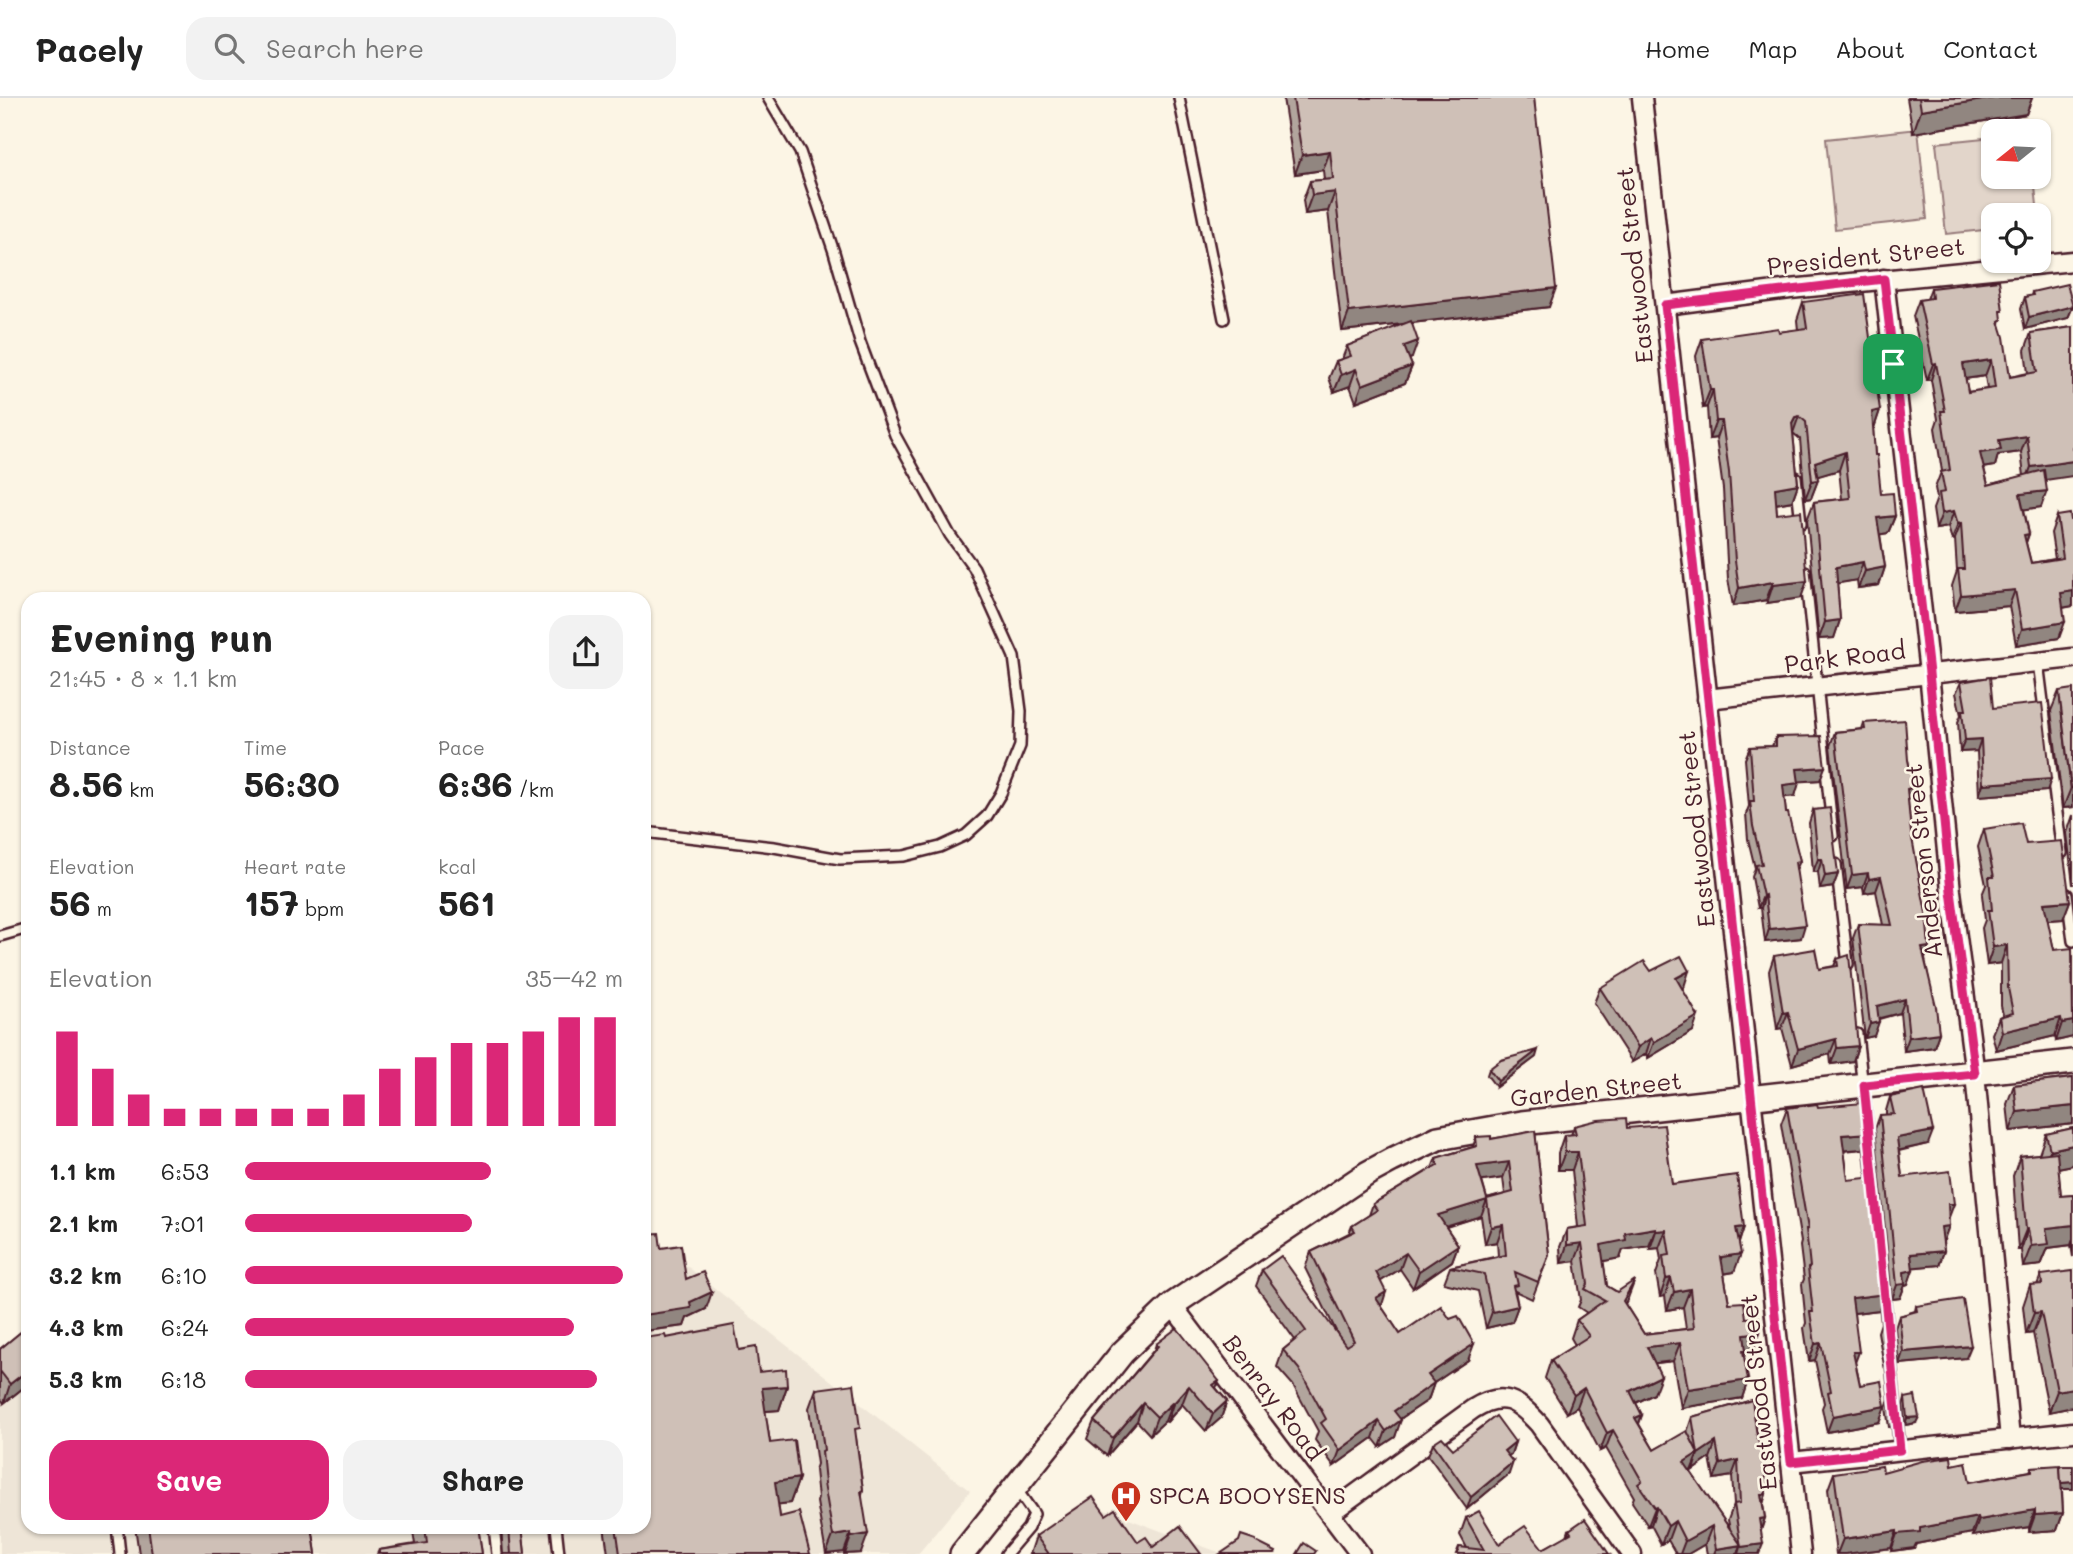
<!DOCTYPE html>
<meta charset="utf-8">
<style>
body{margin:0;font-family:Mali,sans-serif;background:#f2f2f2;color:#222;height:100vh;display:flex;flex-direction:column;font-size:26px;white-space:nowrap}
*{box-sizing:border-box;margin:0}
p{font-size:23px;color:#767676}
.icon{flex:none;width:38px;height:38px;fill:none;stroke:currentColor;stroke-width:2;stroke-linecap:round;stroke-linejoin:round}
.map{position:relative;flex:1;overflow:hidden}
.details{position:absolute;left:21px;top:494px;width:630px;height:942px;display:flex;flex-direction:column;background:#fff;border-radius:21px;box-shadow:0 2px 5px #0004}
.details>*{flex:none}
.needle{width:46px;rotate:252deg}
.tools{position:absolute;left:1981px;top:21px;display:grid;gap:14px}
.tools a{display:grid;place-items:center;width:70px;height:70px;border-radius:14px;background:#fff;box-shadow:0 2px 5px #0004;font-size:35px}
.pin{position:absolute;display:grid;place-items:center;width:60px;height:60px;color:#fff;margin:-30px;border-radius:14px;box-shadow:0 4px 10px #0006}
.round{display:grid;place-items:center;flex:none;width:74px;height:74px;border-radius:21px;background:#f2f2f2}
.head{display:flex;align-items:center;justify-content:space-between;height:119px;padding:0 28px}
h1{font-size:38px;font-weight:700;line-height:52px}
.stats{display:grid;grid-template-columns:repeat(3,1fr);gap:10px;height:119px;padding:7px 28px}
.stats div{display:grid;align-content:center}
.stats b{font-size:35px;font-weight:700}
.stats small{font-size:19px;font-weight:400}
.stats p{font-size:19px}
.chart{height:196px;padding:14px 28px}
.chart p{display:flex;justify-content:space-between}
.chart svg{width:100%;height:126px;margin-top:7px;stroke:#db2777;stroke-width:6}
.button{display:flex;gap:14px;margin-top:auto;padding:14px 28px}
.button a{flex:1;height:80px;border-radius:21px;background:#db2777;color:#fff;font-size:28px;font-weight:700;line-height:80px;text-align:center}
.button a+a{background:#f2f2f2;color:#222}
ul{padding:0 28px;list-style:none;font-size:23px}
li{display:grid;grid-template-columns:112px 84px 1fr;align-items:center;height:52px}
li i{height:18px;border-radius:9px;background:#db2777}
header{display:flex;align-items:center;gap:42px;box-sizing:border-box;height:98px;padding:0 35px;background:#fff;border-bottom:2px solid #e0e0e0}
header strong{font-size:33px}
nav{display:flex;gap:38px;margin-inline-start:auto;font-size:24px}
.search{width:490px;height:63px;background:#f2f2f2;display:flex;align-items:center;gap:18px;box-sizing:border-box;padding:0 24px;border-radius:21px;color:#767676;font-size:26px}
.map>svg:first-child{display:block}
</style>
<header>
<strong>Pacely</strong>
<div class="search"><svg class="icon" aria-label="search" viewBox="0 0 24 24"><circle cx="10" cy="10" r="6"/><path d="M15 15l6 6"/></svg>Search here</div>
<nav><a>Home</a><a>Map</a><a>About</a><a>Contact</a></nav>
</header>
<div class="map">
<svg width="2073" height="1456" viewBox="0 0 2073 1456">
<rect width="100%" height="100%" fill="#fcf5e5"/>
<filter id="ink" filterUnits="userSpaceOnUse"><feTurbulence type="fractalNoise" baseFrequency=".0143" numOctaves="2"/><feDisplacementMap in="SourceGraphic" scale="14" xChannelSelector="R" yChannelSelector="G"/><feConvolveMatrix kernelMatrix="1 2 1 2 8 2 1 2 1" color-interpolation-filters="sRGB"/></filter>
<g filter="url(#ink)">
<g fill="#eee5d7">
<path d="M644 1134 970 1393 918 1456H0V1254L28 1229V1428H644Z"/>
<path d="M1102 1411 1177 1439 1224 1456H1135Z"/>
</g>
<g fill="#e2d5ca" stroke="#967a7a" stroke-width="2">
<path d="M1918 31 1927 121 1835 131 1826 41Z"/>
<path d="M1993 39V79H2034L2038 117H1993V131L1946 136 1936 45Z"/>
</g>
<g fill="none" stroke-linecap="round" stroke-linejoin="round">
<g stroke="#4a1f2b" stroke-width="14">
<g id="service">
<path d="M1179 0 1224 221"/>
<path d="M1796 379 1801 425"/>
<path d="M1805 473 1833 738"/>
<path d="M2038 564 2062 755"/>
<path d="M644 734 774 749 840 761 904 758 940 749 966 737 987 718 1001 695 1020 648 1021 613 1014 559 974 470 950 437 895 337 860 244 834 154 800 54 768 0"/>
<path d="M1836 766 1848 866"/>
<path d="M2067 796 2073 843"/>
<path d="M0 838 28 830"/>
<path d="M1857 936 1874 1089"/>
<path d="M1883 1186 1900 1352"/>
<path d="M117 1428 120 1456"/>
<path d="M494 1428 497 1456"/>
<path d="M556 1428 559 1456"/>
<path d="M1006 1456 1028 1430 1034 1416 1015 1389"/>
</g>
</g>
<g stroke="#4a1f2b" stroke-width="23">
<g id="minor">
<path d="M1642 0 1801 1456"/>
<path d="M1884 181 1929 575 1951 793 1975 976 2010 1341"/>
<path d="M1665 207 1790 191 2073 163"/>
<path d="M1707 601 2073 560"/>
<path d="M1172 1207 1360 1456"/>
<path d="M1791 1364 2073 1334"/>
<path d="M1330 1415 1473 1311C1503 1292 1517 1302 1539 1326L1632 1456"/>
</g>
</g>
<g stroke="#4a1f2b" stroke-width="28">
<path id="tertiary" d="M962 1456 1122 1255 1172 1207 1368 1075 1392 1062 1438 1040 1522 1025 2073 964"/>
</g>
<use href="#service" stroke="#fcf5e5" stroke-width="9"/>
<use href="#minor" stroke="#fcf5e5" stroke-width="18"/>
<use href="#tertiary" stroke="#fcf5e5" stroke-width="23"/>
</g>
<g fill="#b2a59d" stroke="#4a1f2b" stroke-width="2" fill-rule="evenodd">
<path d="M1283 0H1534L1549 209 1412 225V260L1409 261 1412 268 1405 285 1356 304 1350 288 1334 294 1329 280 1336 263 1342 261 1347 248 1405 226 1342 233 1328 113 1305 116 1303 102 1310 83 1324 82 1323 72 1295 76Z"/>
<path d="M1907 0H2032L2026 16 1913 35Z"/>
<path d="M1931 190 2001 217 2000 227 2010 279 2028 275 2025 252 2031 235 2073 229 2041 409 2024 411 2029 436 2026 445 2031 465 2055 461 2051 435 2057 418 2073 508 2063 510 2059 540 2016 547 2009 508 1955 513 1952 488 1957 473 1955 441 1952 442 1948 429 1936 431 1933 411 1937 400 1935 390 1941 374 1942 373 1935 330 1938 321 1931 282H1927L1913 218 1919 202 1927 201ZM1985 278 1987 291 1968 294 1965 281ZM2021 354 2024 378 1988 387 1984 370 1995 368 1998 357Z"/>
<path d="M2032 194 2073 208 2068 220 2025 231 2021 211 2025 199 2031 198Z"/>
<path d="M1803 204 1880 312 1874 330H1873L1875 357 1881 396 1895 418 1888 435 1880 436 1885 469 1879 487 1858 490 1857 482 1837 485 1840 522 1834 540 1819 541 1807 422 1814 404 1842 401 1839 372 1817 378 1818 382 1811 400 1805 401 1800 341 1793 335 1798 386 1792 403 1776 406 1777 416 1801 500 1767 505 1766 502 1733 508 1728 481 1723 391 1716 340 1709 341 1707 309 1703 310 1696 258 1702 241 1779 234 1798 232 1797 222Z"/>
<path d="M1961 584 1993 610 2047 693 1979 698 1977 653 1960 654 1958 624 1961 617 1956 595Z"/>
<path d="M2059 593 2073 709 2063 710 2051 613Z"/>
<path d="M1864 625 1908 662 1914 689 1908 703 1911 735 1929 849 1925 861 1939 935 1934 949 1904 953 1900 915 1879 921 1874 938 1865 940 1853 840 1858 826 1883 827 1876 793 1864 795 1863 789 1847 791 1830 648 1835 634 1862 631Z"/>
<path d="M1776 639 1820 682 1799 683 1795 698 1784 699 1786 715 1800 763 1796 772 1801 840 1765 844 1761 810H1758L1752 779 1755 770 1748 741 1746 716 1749 708 1745 661 1750 649 1772 648Z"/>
<path d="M1813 712 1838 776 1833 789 1820 791 1818 774H1813L1809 725Z"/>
<path d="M2073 717V787L2067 735Z"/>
<path d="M1984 731 2026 746 2070 803 2063 821 2047 822 2054 852 2073 858V939L2056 943 2055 938 1996 952 1992 936 1999 919 2003 917 2001 908V865L1987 867 1982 830 1985 822 1982 797 1986 787 1978 749Z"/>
<path d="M1774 858 1819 871 1834 868 1837 861 1858 948 1853 963 1831 966 1830 956 1792 967 1782 930 1777 931 1769 873Z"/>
<path d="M1651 873 1684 889 1682 890 1693 933 1648 960 1646 956 1632 964 1594 905 1600 890Z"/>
<path d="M1536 959 1496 989 1487 977 1489 971Z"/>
<path d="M2073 980V1026L2010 1033 2007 1006 2014 987Z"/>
<path d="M1890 999 1928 1046 1899 1053 1902 1079 1949 1119 1944 1142H1943L1944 1153 1939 1167 1913 1169 1908 1186 1905 1187 1900 1200 1892 1201 1875 1031 1880 1017H1886V1013Z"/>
<path d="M1818 1009 1863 1051 1844 1053 1848 1082 1885 1196 1879 1212 1854 1215 1855 1264 1860 1287 1885 1308 1879 1324 1827 1334 1822 1310 1824 1305 1815 1262 1809 1263 1804 1230 1806 1225 1802 1186 1804 1181 1800 1148 1801 1144 1781 1026 1787 1010Z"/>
<path d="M1574 1028 1627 1030 1672 1086 1744 1129 1739 1145 1734 1174 1724 1176 1729 1205 1760 1234 1753 1252 1746 1253 1744 1259 1748 1282 1742 1300 1681 1310 1673 1263 1655 1265 1654 1296 1636 1305 1642 1317 1639 1326 1654 1352 1687 1334 1692 1319 1752 1302 1766 1396 1763 1406 1765 1420 1761 1433 1759 1456H1707L1705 1446 1688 1456H1676L1668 1442 1661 1446 1651 1427 1648 1428 1632 1404 1634 1399 1606 1350 1600 1353 1577 1309 1567 1315 1545 1280 1551 1262 1575 1247 1571 1240 1577 1222 1587 1215 1578 1209 1581 1202 1575 1163 1561 1165 1560 1149 1567 1131 1578 1129 1572 1072H1558V1055L1564 1037H1571ZM1649 1148 1650 1151 1659 1150 1661 1162 1656 1176 1660 1199 1665 1198 1667 1212 1683 1209 1686 1231 1644 1236 1625 1206 1628 1200 1607 1188 1603 1163 1620 1160 1623 1152ZM1710 1360 1714 1381 1732 1378 1734 1406 1728 1422 1730 1431 1690 1373 1692 1369 1693 1372Z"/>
<path d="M2073 1030V1067L2058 1070 2061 1098 2073 1097V1159L2071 1147 2048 1150 2041 1167 2023 1169 2021 1152H2018L2013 1078 2020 1058 2039 1056 2046 1036Z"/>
<path d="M1535 1033 1549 1157 1532 1201 1515 1193 1518 1208 1512 1224 1486 1230 1478 1193 1444 1185 1450 1169 1498 1158 1497 1144 1485 1146 1481 1118 1446 1129 1458 1147 1452 1163 1413 1190 1400 1171 1381 1183V1208L1400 1236 1468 1262 1434 1285 1428 1302 1400 1321 1395 1339 1380 1349 1373 1340 1334 1368 1315 1342 1318 1333 1293 1287 1277 1269 1283 1252 1295 1242 1256 1188 1262 1172 1337 1235 1305 1170 1311 1154 1349 1135 1352 1128 1369 1117 1373 1106 1432 1070 1436 1060 1473 1049 1476 1039 1491 1041ZM1503 1080 1505 1096 1487 1101 1482 1083Z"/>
<path d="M645 1136 661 1150 686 1181 706 1211 687 1220 684 1228 644 1233V1140Z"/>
<path d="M2041 1177 2073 1309 2049 1314 2033 1235 2026 1236 2023 1208 2030 1187H2037Z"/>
<path d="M1916 1208 1966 1260 1899 1266 1895 1230 1899 1218 1915 1213Z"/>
<path d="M1882 1222 1889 1255 1884 1267 1878 1234Z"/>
<path d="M28 1228V1286L4 1305 0 1300V1251Z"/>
<path d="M666 1240 739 1252 759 1274 787 1288 779 1312 765 1313 770 1345 799 1380 790 1405 778 1406 780 1419 810 1456H608L604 1428H644Z"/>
<path d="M1156 1246 1219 1283 1216 1290 1227 1303 1221 1320 1206 1333 1182 1306 1167 1324 1165 1323 1150 1337 1137 1323 1107 1358 1087 1341 1094 1323 1154 1252Z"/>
<path d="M816 1291 856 1340 863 1392 862 1396 861 1455 844 1456V1454L826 1456 817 1404 818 1400 815 1372 817 1366 809 1310Z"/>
<path d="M1905 1300 1916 1325 1905 1327 1903 1307Z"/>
<path d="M1888 1304 1893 1323 1891 1329H1889L1886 1310Z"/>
<path d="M1515 1344 1511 1356 1508 1358 1509 1376 1467 1411 1428 1357 1433 1345 1453 1351Z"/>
<path d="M1952 1367 1970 1384 2030 1373 2032 1369 2073 1368V1391H2062L2063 1415 2057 1432 2029 1434V1429L1973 1438 1972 1435 1916 1446 1914 1450 1891 1453V1450L1845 1456H1836L1828 1391 1834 1375 1883 1374Z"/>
<path d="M1106 1417 1138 1444 1153 1449 1201 1456H1030L1036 1438Z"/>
<path d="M1466 1420 1499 1446 1543 1451 1567 1438 1569 1432 1609 1456H1456L1459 1449 1467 1450 1460 1437Z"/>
<path d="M135 1428H312L316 1456H139Z"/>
<path d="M412 1428H478L482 1456H377L379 1452 415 1446Z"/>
<path d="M501 1428H522L525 1456H503Z"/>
</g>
<g fill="#918680" stroke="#4a1f2b" stroke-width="2">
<path d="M1994 0H2032L2026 16 1913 35 1921 12Z"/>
<path d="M1330 53 1323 72 1295 76 1302 57Z"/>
<path d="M1335 94 1328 113 1305 116 1312 97Z"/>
<path d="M1556 190 1549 209 1342 233 1349 214Z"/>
<path d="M2073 208 2068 220 2025 231 2029 219Z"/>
<path d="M1418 243 1412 260 1398 265 1404 248Z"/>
<path d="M1991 262 1985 278 1957 282 1963 266Z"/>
<path d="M1936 265 1931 282H1927L1933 266Z"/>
<path d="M1412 268 1405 285 1356 304 1362 287Z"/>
<path d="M1356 271 1350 288 1334 294 1341 277Z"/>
<path d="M1710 292H1713L1707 309 1703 310Z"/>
<path d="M1880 312 1874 330 1865 331 1872 314Z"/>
<path d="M1799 318 1793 335 1788 337 1795 319Z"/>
<path d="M1716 323H1722L1716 340 1709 341Z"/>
<path d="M2027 338 2021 354 1998 357 1995 368 1974 371 1980 355 1999 342Z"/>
<path d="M1845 354 1839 372 1812 380 1815 364Z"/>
<path d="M2073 363V378L2025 385 2031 369Z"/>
<path d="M1818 382 1811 400 1805 401 1812 383Z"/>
<path d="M1798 386 1792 403 1768 407 1775 390Z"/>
<path d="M2047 393 2041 409 2014 413 2020 396Z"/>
<path d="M1954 413 1948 429 1936 431 1942 415Z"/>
<path d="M1895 418 1888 435 1871 438 1877 420Z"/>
<path d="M1961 425 1955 441 1952 442 1958 426Z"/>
<path d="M2029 436 2023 452 2024 437Z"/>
<path d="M1863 464 1857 482 1829 487 1836 469Z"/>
<path d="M1885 469 1879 487 1858 490 1865 473Z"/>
<path d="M1807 483 1801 500 1767 505 1773 487Z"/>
<path d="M1773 484 1766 502 1733 508 1739 490Z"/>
<path d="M2015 492 2009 508 1955 513 1961 497Z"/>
<path d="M2073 493V508L2055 511 2061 495Z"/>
<path d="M1840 522 1834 540 1819 541 1825 524Z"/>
<path d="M2065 524 2059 540 2016 547 2022 531Z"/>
<path d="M1981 641 1977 653 1960 654 1965 642Z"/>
<path d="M1825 669 1820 682 1793 684 1797 671Z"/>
<path d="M2051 681 2047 693 1979 698 1983 686Z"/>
<path d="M1799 685 1795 698 1778 700 1783 687Z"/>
<path d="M1914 689 1908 703 1901 705 1907 691Z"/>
<path d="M2071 690H2073V709L2063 710Z"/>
<path d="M1818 761H1822L1818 774H1813Z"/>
<path d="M1868 775 1863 789 1847 791 1852 777Z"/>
<path d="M1838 776 1833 789 1820 791 1825 778Z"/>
<path d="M1881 779 1876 793 1864 795 1869 781Z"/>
<path d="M1765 797 1761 810H1758L1763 798Z"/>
<path d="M2070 803 2063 821 2037 823 2044 805Z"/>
<path d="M1805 827 1801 840 1765 844 1769 831Z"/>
<path d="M2007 847 2001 865 1987 867 1993 849Z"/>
<path d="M1929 849 1924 863 1922 850Z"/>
<path d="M1689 873 1684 889 1671 896 1676 880Z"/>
<path d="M1905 901 1900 915 1872 922 1877 908Z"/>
<path d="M1788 914 1782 930 1777 931 1783 915Z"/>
<path d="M1698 918 1693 933 1648 960 1654 944Z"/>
<path d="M2061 920 2055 938 1996 952 2002 934Z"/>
<path d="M2073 923V939L2056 943 2062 925Z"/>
<path d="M1879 924 1874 938 1865 940 1870 926Z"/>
<path d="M1939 935 1934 949 1904 953 1909 939Z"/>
<path d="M1651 940 1646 956 1632 964 1638 949Z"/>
<path d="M1836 941 1830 956 1792 967 1798 951Z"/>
<path d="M1858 948 1853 963 1831 966 1837 950Z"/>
<path d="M1538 952 1536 959 1496 989 1498 983Z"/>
<path d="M2073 1008V1026L2010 1033 2017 1014Z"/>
<path d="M1933 1033 1928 1046 1892 1054 1897 1040Z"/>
<path d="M1869 1035 1863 1051 1836 1053 1842 1037Z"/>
<path d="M2073 1047V1067L2042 1073 2050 1052Z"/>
<path d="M1565 1054H1578L1572 1072H1558Z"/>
<path d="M1509 1064 1503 1080 1471 1085 1477 1068Z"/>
<path d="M1487 1102 1481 1118 1432 1133 1438 1117Z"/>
<path d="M1948 1106H1954L1949 1119 1943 1120Z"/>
<path d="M1503 1127 1497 1144 1485 1146 1491 1129Z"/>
<path d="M2073 1127V1141L2071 1147 2048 1150 2041 1167 2023 1169 2031 1148 2046 1130Z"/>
<path d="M1949 1128 1944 1142H1936L1941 1129Z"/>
<path d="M1744 1129 1738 1147 1736 1130Z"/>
<path d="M1656 1130 1649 1148 1623 1152 1620 1160 1594 1165 1601 1147 1625 1135Z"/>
<path d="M2028 1131 2021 1152H2018L2026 1132Z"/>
<path d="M1666 1132 1659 1150 1650 1151 1656 1133Z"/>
<path d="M1582 1145 1575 1163 1561 1165 1567 1147Z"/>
<path d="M1458 1147 1452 1163 1413 1190 1419 1173Z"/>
<path d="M1944 1153 1939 1167 1907 1170 1911 1156Z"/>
<path d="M1406 1155 1400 1171 1370 1190 1376 1174Z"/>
<path d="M1741 1156 1734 1174 1715 1177 1721 1159Z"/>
<path d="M1913 1172 1908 1186 1905 1187 1900 1200 1892 1201 1897 1187 1904 1174Z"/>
<path d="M1671 1180 1665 1198 1660 1199 1666 1181Z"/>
<path d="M1635 1182 1628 1200 1616 1221 1623 1203Z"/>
<path d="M1690 1191 1683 1209 1667 1212 1674 1194Z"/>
<path d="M712 1194 706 1211 687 1220 684 1228 644 1233V1217L690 1204Z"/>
<path d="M1386 1194 1381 1210 1376 1200Z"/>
<path d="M1885 1196 1879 1212 1846 1216 1852 1200Z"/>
<path d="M1518 1208 1512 1224 1486 1230 1492 1214Z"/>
<path d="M2041 1214 2033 1235 2026 1236 2034 1215Z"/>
<path d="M1760 1234 1753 1252 1746 1253 1740 1271 1744 1236Z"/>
<path d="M1680 1245 1673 1263 1640 1267 1647 1249Z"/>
<path d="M1821 1245 1815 1262 1809 1263 1815 1246Z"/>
<path d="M1474 1246 1468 1262 1422 1293 1428 1277Z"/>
<path d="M1971 1248 1966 1260 1899 1266 1903 1254Z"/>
<path d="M1853 1254H1859L1853 1270Z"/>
<path d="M28 1272V1286L4 1305 10 1286Z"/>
<path d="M1661 1278 1654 1296 1623 1311 1630 1293Z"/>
<path d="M1748 1282 1742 1300 1681 1310 1688 1291Z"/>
<path d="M1434 1285 1428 1302 1388 1329 1394 1313Z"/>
<path d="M787 1288 779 1312 753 1314 762 1290Z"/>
<path d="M1189 1288 1182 1306 1167 1324 1173 1306Z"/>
<path d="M1584 1290 1577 1309 1567 1315 1574 1297Z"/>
<path d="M2073 1290V1309L2049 1314 2057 1293Z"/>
<path d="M1227 1303 1221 1320 1206 1333 1213 1316Z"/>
<path d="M1143 1305 1137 1323 1107 1358 1113 1340Z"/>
<path d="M1172 1305 1165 1323 1150 1337 1157 1319Z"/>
<path d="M1885 1308 1879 1324 1827 1334 1833 1318Z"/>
<path d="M1642 1317 1635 1335V1320Z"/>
<path d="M1919 1319 1916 1325 1905 1327 1907 1320Z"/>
<path d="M1401 1322 1395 1339 1380 1349 1386 1333Z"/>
<path d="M1379 1323 1373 1340 1334 1368 1340 1352Z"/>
<path d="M1613 1332 1606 1350 1600 1353 1607 1335Z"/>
<path d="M1515 1344 1511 1356 1499 1365 1504 1353Z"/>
<path d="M1716 1344 1710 1360 1693 1372 1698 1356Z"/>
<path d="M1698 1355 1691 1373 1677 1382 1684 1364Z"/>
<path d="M1738 1362 1732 1378 1714 1381 1720 1366Z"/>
<path d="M1513 1364 1509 1376 1467 1411 1471 1399Z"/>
<path d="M799 1380 790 1405 766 1408 775 1384Z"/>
<path d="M2073 1384V1391H2058L2060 1385Z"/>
<path d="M1761 1396H1766L1761 1412Z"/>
<path d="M1657 1409 1651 1427 1648 1428 1655 1410Z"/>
<path d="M2035 1412 2029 1429 1973 1438 1979 1422Z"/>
<path d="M2063 1415 2057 1432 2029 1434 2035 1417Z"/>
<path d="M1978 1419 1972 1435 1916 1446 1914 1450 1891 1453 1897 1436 1920 1430Z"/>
<path d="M1765 1420 1759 1436V1421Z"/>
<path d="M1675 1423 1668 1442 1661 1446 1668 1428Z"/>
<path d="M1712 1428 1705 1446 1688 1456H1680L1685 1443Z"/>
<path d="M1897 1433 1891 1450 1845 1456H1837L1843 1441Z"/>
<path d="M851 1435 844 1454 826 1456 833 1438Z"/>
<path d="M868 1436 861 1455 845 1456 851 1439Z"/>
<path d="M1763 1446 1759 1456H1739L1741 1449Z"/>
<path d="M1741 1447 1738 1456H1714L1716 1451Z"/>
</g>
<g fill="#cfc0b7" stroke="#4a1f2b" stroke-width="2" fill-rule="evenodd">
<path d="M1293 0H1534L1556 190 1349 214 1335 94 1312 97 1310 83 1333 81 1330 53 1302 57Z"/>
<path d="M1919 0H1994L1921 12Z"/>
<path d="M1999 182 2003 213H2001L2002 222 1999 223 2004 239 2010 279 2037 274 2031 235 2073 229V363L2031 369 2027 338 1999 342 2001 352 1980 355 1988 387 2044 372 2047 393 2020 396 2029 436 2024 437 2031 465 2063 460 2057 418 2070 416 2071 422H2073V493L2061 495 2065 524 2022 531 2015 492 1961 497 1958 471H1964L1961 425 1958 426 1954 413 1942 415 1939 395 1945 394 1941 374 1950 372 1941 313H1945L1936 265 1933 266 1919 202 1932 200 1931 190ZM1991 262 1995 290 1968 294 1963 266Z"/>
<path d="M2067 186 2073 208 2029 219 2025 199 2033 197 2032 194Z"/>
<path d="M1864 196 1880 312 1872 314 1875 357H1877L1881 396 1893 395 1895 418 1877 420 1885 469 1865 473 1863 464 1836 469 1840 522 1825 524 1814 404 1850 400 1845 354 1815 364 1818 382 1812 383 1806 324 1799 318 1795 319 1792 325 1798 386 1775 390 1777 416 1801 413 1807 483 1773 487V484L1739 490 1735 463 1729 374 1722 323H1716L1713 292H1710L1702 241 1778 230 1779 234 1807 230 1803 204Z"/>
<path d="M1411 223 1418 243 1404 248 1412 268 1362 287 1356 271 1341 277 1336 263 1351 258 1347 248Z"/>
<path d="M1990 579 1993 610 2042 605 2051 681 1983 686 1981 641 1965 642 1962 612H1966L1961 584Z"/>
<path d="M2073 591V690H2071L2059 593Z"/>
<path d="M1905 622 1908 662 1914 689 1907 691 1911 735 1926 815 1929 849 1922 850 1936 909 1939 935 1909 939 1905 901 1877 908 1879 924 1870 926 1858 826 1892 827 1881 779 1869 781 1868 775 1852 777 1835 634 1865 631 1864 625Z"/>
<path d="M1821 638 1825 669 1797 671 1799 685 1783 687 1786 715H1788L1800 763 1795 764 1805 827 1769 831 1765 797 1763 798 1756 767 1762 766 1753 728 1750 703H1754L1750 649 1776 648V639Z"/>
<path d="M1830 710 1838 776 1825 778 1822 761H1818L1813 712Z"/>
<path d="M2021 725 2026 746 2062 743 2070 803 2044 805 2054 852 2072 850 2073 923 2062 925 2061 920 2002 934 1999 919 2013 915 2008 890 2007 847 1993 849 1988 812H1992L1989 779H1994L1984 731Z"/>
<path d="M1815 851 1819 871 1838 868 1837 861 1849 857 1858 948 1837 950 1836 941 1798 951 1788 914 1783 915 1774 858Z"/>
<path d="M1681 858 1689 873 1676 880 1698 918 1654 944 1651 940 1638 949 1600 890 1644 863 1651 873Z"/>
<path d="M1538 952 1498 983 1489 971 1501 962Z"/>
<path d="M2073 980V1008L2017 1014 2014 987Z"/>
<path d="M1924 992 1933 1033 1897 1040 1902 1079 1950 1073 1954 1106H1948L1949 1128 1941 1129 1944 1153 1911 1156 1913 1172 1904 1174 1905 1186 1897 1187 1880 1017 1894 1016 1890 999Z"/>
<path d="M1863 1005 1864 1015H1867L1869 1035 1842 1037 1848 1082 1874 1079 1885 1196 1852 1200 1859 1254H1853L1860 1287 1881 1283 1885 1308 1833 1318 1828 1294 1831 1293 1821 1245 1815 1246 1810 1214H1813L1808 1170 1810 1169 1806 1131H1808L1787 1010 1817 1006 1818 1009Z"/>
<path d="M1626 1020 1627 1030 1664 1027 1672 1086 1737 1077 1744 1129 1736 1130 1741 1156 1721 1159 1729 1205 1744 1204 1746 1220 1759 1219 1760 1234 1744 1236 1746 1253H1743L1748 1282 1688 1291 1680 1245 1647 1249 1661 1278 1630 1293 1642 1317 1635 1320 1654 1352 1687 1333 1698 1355 1684 1364 1741 1447 1716 1451 1712 1428 1685 1443 1675 1423 1668 1428 1657 1409 1655 1410 1638 1386 1642 1383 1613 1332 1607 1335 1584 1290 1574 1297 1551 1262 1589 1238 1577 1222 1605 1202 1585 1191 1588 1186 1582 1145 1567 1147V1131L1587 1128 1578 1054H1565L1564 1037 1576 1036 1574 1028 1598 1022ZM1656 1130V1133L1666 1132 1670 1157 1663 1158 1666 1181 1671 1180 1674 1194 1690 1191 1694 1230 1644 1236 1623 1203 1635 1182 1617 1194 1607 1188 1601 1147 1626 1142 1625 1135Z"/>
<path d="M2073 1030V1047L2050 1052 2046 1036Z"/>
<path d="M1535 1033 1549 1157 1538 1184 1515 1174 1518 1187 1513 1188 1518 1208 1492 1214 1484 1176 1450 1169 1506 1157 1503 1127 1491 1129 1487 1102 1438 1117 1458 1147 1419 1173 1406 1155 1376 1174 1386 1194 1376 1200 1400 1236 1441 1208 1450 1221 1458 1218 1474 1246 1428 1277 1434 1285 1394 1313 1401 1322 1386 1333 1379 1323 1340 1352 1321 1325 1326 1321 1299 1271 1283 1252 1306 1233 1262 1172 1281 1158 1346 1248 1354 1243 1311 1154 1355 1133 1352 1128 1377 1112 1373 1106 1438 1067 1436 1060 1477 1048 1476 1039 1491 1038V1041ZM1509 1064 1513 1094 1487 1101 1477 1068Z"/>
<path d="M2057 1054 2061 1098 2073 1097V1127L2046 1130 2049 1146 2031 1148 2028 1131 2026 1132 2020 1058Z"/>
<path d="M659 1135 661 1150 681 1147 686 1181 703 1174 712 1194 690 1204 691 1210 644 1217V1183L649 1182 645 1152H647L645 1136Z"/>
<path d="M2073 1173V1290L2057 1293 2041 1214 2034 1215 2030 1187 2042 1186 2041 1177Z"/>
<path d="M1963 1201 1971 1248 1903 1254 1899 1218 1917 1213 1916 1208Z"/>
<path d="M1886 1221 1889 1255 1882 1222Z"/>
<path d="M734 1227 739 1252 756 1249 759 1274 786 1271 787 1288 762 1290 770 1345 794 1342 799 1380 775 1384 780 1419 799 1414 810 1456H620L616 1428H644V1240L665 1237 666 1240Z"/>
<path d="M28 1228V1272L10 1286 0 1273V1251Z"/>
<path d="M1177 1230 1219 1283 1213 1287 1227 1303 1213 1316 1189 1288 1173 1306 1172 1305 1157 1319 1143 1305 1113 1340 1094 1323 1158 1248 1156 1246Z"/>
<path d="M854 1286 860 1330 855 1331 863 1392 861 1393 868 1436 851 1439V1435L833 1438 824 1385H825L822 1353 824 1352 816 1291Z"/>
<path d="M1915 1298 1919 1319 1907 1320 1905 1300Z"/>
<path d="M1752 1302 1757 1338 1765 1366 1766 1396H1761L1765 1420 1759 1421 1763 1446 1741 1449 1734 1406 1740 1405 1738 1362 1720 1366 1716 1344 1698 1356 1692 1319Z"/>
<path d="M1891 1303 1893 1323H1892L1888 1304Z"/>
<path d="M1496 1318 1515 1344 1504 1353 1513 1364 1471 1399 1433 1345 1442 1339 1453 1351Z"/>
<path d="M1951 1359 1952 1367 1966 1364 1970 1384 2032 1373V1369L2060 1367 2063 1415 2035 1417V1412L1979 1422 1978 1419 1920 1430V1434L1897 1436V1433L1843 1441 1834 1375 1882 1368 1883 1374 1922 1363Z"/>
<path d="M2060 1368H2073V1384L2061 1385Z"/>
<path d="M1093 1399 1106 1417 1115 1411 1138 1444 1146 1439 1153 1449 1180 1428 1201 1456H1049L1036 1438Z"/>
<path d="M1479 1413 1499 1446 1525 1428 1543 1451 1571 1435 1569 1432 1585 1421 1609 1456H1458L1459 1449 1484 1452 1466 1420Z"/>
<path d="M148 1428H312L316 1456H152Z"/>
<path d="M425 1428H478L482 1456H380L379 1452 427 1445Z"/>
<path d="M509 1428H522L525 1456H511Z"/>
<path d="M1241 1437 1256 1442V1444L1276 1454 1275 1456H1220L1239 1443Z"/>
<path d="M1304 1445 1316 1453 1314 1456H1297Z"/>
</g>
</g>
<g fill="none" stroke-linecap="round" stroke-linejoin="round" filter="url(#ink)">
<g stroke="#fff" stroke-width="14">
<path id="route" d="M1884 181 1929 575 1951 793 1975 976 1864 987 1900 1352 1791 1364 1665 207Z"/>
</g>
<use href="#route" stroke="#db2777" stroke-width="9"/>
</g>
<defs>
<g id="hospital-pin" transform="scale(1.575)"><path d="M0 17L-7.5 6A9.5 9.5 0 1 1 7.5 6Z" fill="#c8321e" stroke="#fcf5e5"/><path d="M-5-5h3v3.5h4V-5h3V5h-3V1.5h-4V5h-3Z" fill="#fff"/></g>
</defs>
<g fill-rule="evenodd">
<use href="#hospital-pin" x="1126" y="1398"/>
</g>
<g text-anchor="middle" stroke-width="5" stroke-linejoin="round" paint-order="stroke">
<g font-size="24" fill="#4a1f2b" stroke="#fcf5e5">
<text transform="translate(1866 159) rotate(-6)" y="8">President Street</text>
<text transform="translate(1635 167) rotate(-96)" y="8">Eastwood Street</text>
<text transform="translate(1845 560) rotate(-7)" y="8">Park Road</text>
<text transform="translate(1697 731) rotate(-96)" y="8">Eastwood Street</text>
<text transform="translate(1924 763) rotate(-96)" y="8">Anderson Street</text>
<text transform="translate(1596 992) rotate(-6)" y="8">Garden Street</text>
<text transform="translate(1759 1294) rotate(-96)" y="8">Eastwood Street</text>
<text transform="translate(1273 1300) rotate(53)" y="8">Benray Road</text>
</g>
<g font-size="24" fill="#4a1f2b" stroke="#fcf5e5" text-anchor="start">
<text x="1149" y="1406">SPCA BOOYSENS</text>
</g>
</g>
</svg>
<div class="tools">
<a><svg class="needle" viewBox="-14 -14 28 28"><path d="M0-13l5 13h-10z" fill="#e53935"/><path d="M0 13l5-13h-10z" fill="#767676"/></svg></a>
<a><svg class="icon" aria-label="locate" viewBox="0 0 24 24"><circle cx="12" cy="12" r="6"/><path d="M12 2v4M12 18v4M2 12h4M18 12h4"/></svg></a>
</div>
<div class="pin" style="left:1893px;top:266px;background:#1e9e55"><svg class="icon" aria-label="arrive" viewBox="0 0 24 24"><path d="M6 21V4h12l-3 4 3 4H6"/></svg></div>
<section class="details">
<div class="head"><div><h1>Evening run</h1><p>21:45 · 8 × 1.1 km</p></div><a class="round"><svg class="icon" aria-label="share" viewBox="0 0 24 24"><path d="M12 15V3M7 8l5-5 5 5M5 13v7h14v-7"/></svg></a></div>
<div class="stats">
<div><p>Distance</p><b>8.56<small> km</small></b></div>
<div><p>Time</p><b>56:30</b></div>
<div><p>Pace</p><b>6:36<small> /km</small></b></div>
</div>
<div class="stats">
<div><p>Elevation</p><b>56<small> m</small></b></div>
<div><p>Heart rate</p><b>157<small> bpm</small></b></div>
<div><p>kcal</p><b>561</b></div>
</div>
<div class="chart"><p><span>Elevation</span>35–42 m</p>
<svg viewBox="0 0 160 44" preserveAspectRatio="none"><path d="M5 44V11M15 44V24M25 44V33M35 44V38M45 44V38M55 44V38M65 44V38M75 44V38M85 44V33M95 44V24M105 44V20M115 44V15M125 44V15M135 44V11M145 44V6M155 44V6"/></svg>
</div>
<ul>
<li><b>1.1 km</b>6:53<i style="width:65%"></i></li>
<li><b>2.1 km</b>7:01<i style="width:60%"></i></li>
<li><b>3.2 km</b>6:10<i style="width:100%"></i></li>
<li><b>4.3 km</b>6:24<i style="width:87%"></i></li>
<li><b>5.3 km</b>6:18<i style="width:93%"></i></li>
</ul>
<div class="button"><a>Save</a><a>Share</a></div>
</section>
</div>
